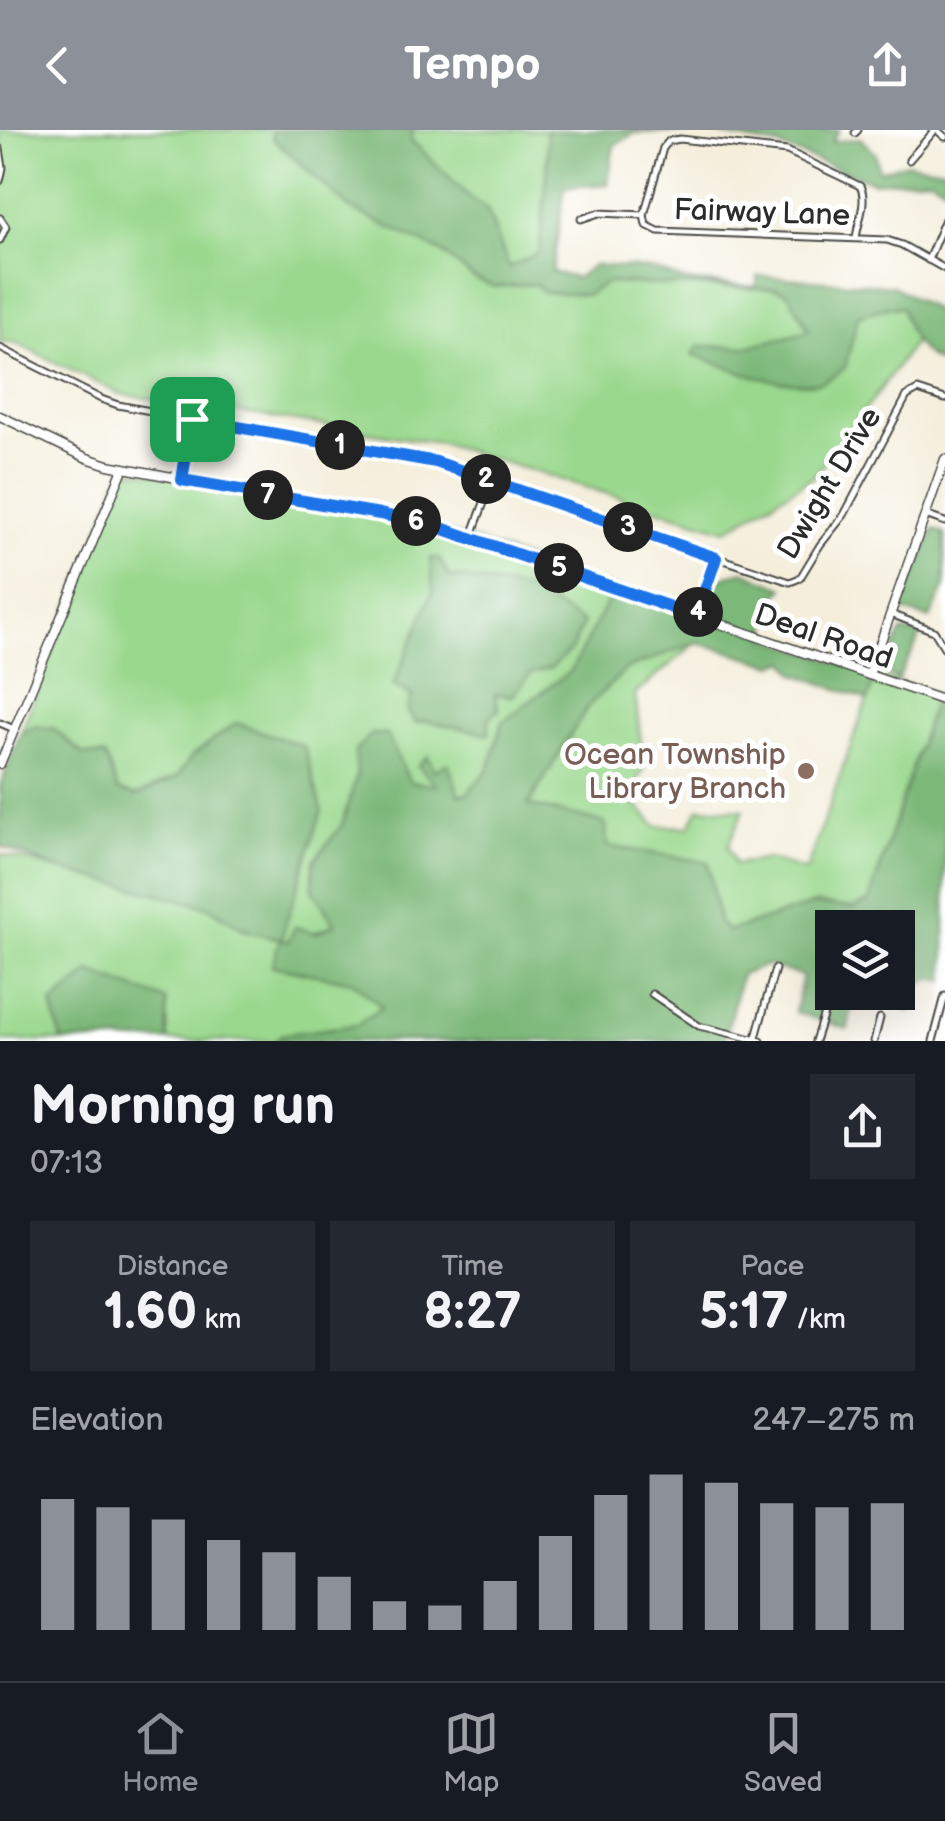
<!DOCTYPE html>
<meta charset="utf-8">
<style>
body{margin:0;font-family:"Balsamiq Sans",sans-serif;background:#242831;color:#f1f3f6;height:100vh;display:flex;flex-direction:column;font-size:38px;white-space:nowrap}
*{box-sizing:border-box;margin:0}
p{font-size:32px;color:#9ea1a6}
.icon{flex:none;width:55px;height:55px;fill:none;stroke:currentColor;stroke-width:2;stroke-linecap:round;stroke-linejoin:round}
.map{position:relative;height:911px;overflow:hidden}
.side{display:flex;flex-direction:column;background:#171b24;flex:1}
.side>*{flex:none}
.tools{position:absolute;left:815px;top:780px;display:grid;gap:20px}
.tools a{display:grid;place-items:center;width:100px;height:100px;border-radius:0px;background:#171b24;box-shadow:0 10px 40px #0002;font-size:50px}
.pin{position:absolute;display:grid;place-items:center;width:85px;height:85px;color:#fff;margin:-42px;border-radius:20px;box-shadow:0 5px 15px #0006}
.km{position:absolute;width:50px;height:50px;margin:-25px;border-radius:50%;background:#222;color:#fff;font-size:28px;line-height:50px;text-align:center}
.round{display:grid;place-items:center;flex:none;width:105px;height:105px;border-radius:0px;background:#242831}
.overview{display:flex;align-items:center;justify-content:space-between;height:170px;padding:0 30px}
h1{font-size:55px;font-weight:600;line-height:75px}
.metrics{display:grid;grid-template-columns:repeat(3,1fr);gap:15px;height:170px;padding:10px 30px}
.metrics div{display:grid;align-content:center;border-radius:0px;background:#242831;text-align:center}
.metrics b{font-size:50px;font-weight:600}
.metrics small{font-size:28px;font-weight:400}
.metrics p{font-size:28px}
.chart{height:280px;padding:20px 30px}
.chart p{display:flex;justify-content:space-between}
.chart svg{width:100%;height:180px;margin-top:10px;stroke:#8c9099;stroke-width:6}
header{display:flex;justify-content:space-between;align-items:center;height:130px;padding:0 30px;background:#8c9099;color:#fff;font-size:45px;font-weight:600}
.menu{display:flex;justify-content:space-around;align-items:center;height:140px;border-top:2px solid #363941;background:#171b24;font-size:28px;color:#9ea1a6}
.menu a{display:grid;justify-items:center;gap:5px}
.menu .on{color:#8c9099}
.map>svg:first-child{display:block}
</style>
<header><svg class="icon" aria-label="back" viewBox="0 0 24 24"><path d="M15 5l-7 7 7 7"/></svg>Tempo<svg class="icon" aria-label="share" viewBox="0 0 24 24"><path d="M12 15V3M7 8l5-5 5 5M5 13v7h14v-7"/></svg></header>
<div class="map">
<svg width="945" height="911" viewBox="0 0 945 911">
<rect width="100%" height="100%" fill="#fff"/>
<filter id="ink" filterUnits="userSpaceOnUse"><feTurbulence type="fractalNoise" baseFrequency=".01" numOctaves="2"/><feDisplacementMap in="SourceGraphic" scale="20" xChannelSelector="R" yChannelSelector="G"/><feConvolveMatrix kernelMatrix="1 2 1 2 8 2 1 2 1" color-interpolation-filters="sRGB"/></filter>
<filter id="wash" filterUnits="userSpaceOnUse"><feTurbulence type="fractalNoise" baseFrequency=".0048" numOctaves="4" result="noise"/><feDisplacementMap in="SourceGraphic" scale="40" xChannelSelector="R" yChannelSelector="G"/><feGaussianBlur stdDeviation="2.25" result="paint"/><feColorMatrix in="noise" values="0 0 0 0 0 0 0 0 0 0 0 0 0 0 0 0 0 1.4 0 .05"/><feComposite in="paint" operator="in"/></filter>
<g filter="url(#wash)">
<rect width="100%" height="100%" fill="#f4eedb"/>
<g fill="#9ad88d" stroke="#62825c" stroke-width="2.5">
<path d="M0 0H547L548 155 603 144 912 170 921 202 875 267 814 346 726 400 444 314 120 264 14 212H0Z"/>
<path d="M123 338 420 392 632 465 607 472 571 541 502 592 490 637 467 664 459 665 437 656 357 645 342 695 314 731 313 759 335 794 289 812 281 810 273 836 353 852 383 877 358 895 282 905 276 911H170L168 910 166 870 52 874 62 911H0V724L209 777 245 800 192 626 177 647 136 666 118 660 104 626 83 624 54 599 34 596 20 605Z"/>
<path d="M697 512 635 564 644 638 630 668 656 696 689 697 699 678 744 680 728 716 735 734 769 729 806 741 876 545 936 564 869 772 853 779 815 774 728 801 719 793 708 732 607 716 528 676 588 576 626 539Z"/>
</g>
<g fill="#7bb878" stroke="#537252" stroke-width="2.5">
<path d="M273 0H413L411 10 473 70 487 79 509 137 539 123 548 33 546 0H839L832 12 860 8 876 24 879 41 907 33 945 39V57L930 48 873 52 778 16 707 2 635 3 614 15 608 54 565 57 552 142 576 148 594 135 650 139 692 153 756 157 758 146 893 156 945 186V237C917 222 910 208 902 178L887 177 858 186 845 238C836 244 826 252 817 253 775 257 731 239 693 224L699 216 746 217 809 201 788 163 777 159 607 153 586 165 543 162 536 154 495 157 474 149 440 121 349 78 272 8Z"/>
<path d="M934 399 945 404V456L930 489 901 480Z"/>
<path d="M430 428H439L449 446 529 460 583 493 572 519 551 538 530 544 513 566 495 564 499 580 489 588V604L425 591 415 593 407 580 412 565 393 556 433 461Z"/>
<path d="M743 441 784 458 772 471 766 508 876 545 868 570 796 544 786 531 774 535 697 512 626 539 588 576 528 675 606 693 607 716 708 732 719 793 728 801 815 774 853 778 869 772 936 564 945 568V851L932 848 919 855 910 884 887 866 873 863 898 862V798H832V862L858 863 853 868 848 899 795 882 803 846 766 835 741 845 724 911H276L281 905 357 895 382 877 353 852 272 836 280 809 245 800 209 777 54 738 0 716V656L20 605 34 596 54 599 83 624 105 626 118 660 136 666 177 647 192 626 236 593 304 616 322 680 281 809 288 811 295 797 316 803 335 794 313 759 314 731 342 695 357 645 355 621 371 604 387 605 410 652 436 655 418 635 428 626 434 641 448 633 459 664H467L490 637 502 592 571 541 607 472 632 465 705 487 704 468 716 450Z"/>
<path d="M902 501 921 505 898 549 883 541Z"/>
<path d="M90 842 166 870 168 910 62 911 52 874Z"/>
</g>
</g>
<g filter="url(#ink)">
<g fill="none" stroke-linecap="round" stroke-linejoin="round">
<g stroke="#494845" stroke-width="9">
<g id="street">
<path d="M937 0 945 7"/>
<path d="M855 3 858 0"/>
<path d="M0 19 3 38 0 51"/>
<path d="M909 30 935 0"/>
<path d="M644 85 663 18 669 11 680 9 787 21 860 56C868 70 858 92 856 108"/>
<path d="M644 85 646 95 658 101 887 110 902 115 945 139"/>
<path d="M0 88 6 97 0 110"/>
<path d="M581 89 599 83 644 85"/>
<path d="M928 130 945 89"/>
<path d="M0 218 101 269 118 275 435 333 790 452 800 448 820 415 844 385 907 266 918 260 945 269"/>
<path d="M181 349 192 289"/>
<path d="M925 385 945 392"/>
<path d="M471 408 492 351"/>
<path d="M891 484 934 501 945 519"/>
<path d="M696 486 716 428"/>
<path d="M0 593 14 599"/>
<path d="M652 864 699 896 761 911"/>
<path d="M755 911 775 839"/>
<path d="M815 911 831 862"/>
<path d="M874 911 880 888"/>
<path d="M933 911 945 866"/>
</g>
</g>
<g stroke="#494845" stroke-width="11">
<g id="secondary">
<path d="M0 286 87 328 108 335 438 397 945 571"/>
<path d="M869 545 945 329"/>
<path d="M0 634 123 339"/>
</g>
</g>
<use href="#street" stroke="#fff" stroke-width="5"/>
<use href="#secondary" stroke="#fff" stroke-width="8"/>
</g>
</g>
<g fill="none" stroke-linecap="round" stroke-linejoin="round" filter="url(#ink)">
<g stroke="#fff" stroke-width="20">
<path id="route" d="M192 289 436 332 716 428 696 486 438 397 380 384 182 350Z"/>
</g>
<use href="#route" stroke="#1a73e8" stroke-width="12"/>
</g>
<circle fill="#8d6e63" stroke="#fff" stroke-width="4" cx="806" cy="641" r="10"/>
<g text-anchor="middle" stroke-width="10" stroke-linejoin="round" paint-order="stroke">
<g font-size="30" fill="#2b2b2b" stroke="#fff">
<text transform="translate(762 82) rotate(2)" y="10">Fairway Lane</text>
<text transform="translate(829 353) rotate(-59)" y="10">Dwight Drive</text>
<text transform="translate(824 506) rotate(19)" y="10">Deal Road</text>
</g>
<g font-size="30" fill="#785e54" stroke="#fff" text-anchor="end">
<text x="786" y="634">Ocean Township<tspan x="786" dy="34">Library Branch</tspan></text>
</g>
</g>
</svg>
<div class="tools">
<a><svg class="icon" aria-label="layers" viewBox="0 0 24 24"><path d="M12 4l9 5-9 5-9-5zM3 14l9 5 9-5"/></svg></a>
</div>
<div class="pin" style="left:192px;top:289px;background:#1e9e55"><svg class="icon" aria-label="arrive" viewBox="0 0 24 24"><path d="M6 21V4h12l-3 4 3 4H6"/></svg></div>
<b class="km" style="left:340px;top:315px">1</b>
<b class="km" style="left:486px;top:349px">2</b>
<b class="km" style="left:628px;top:397px">3</b>
<b class="km" style="left:698px;top:482px">4</b>
<b class="km" style="left:559px;top:438px">5</b>
<b class="km" style="left:416px;top:391px">6</b>
<b class="km" style="left:268px;top:365px">7</b>
</div>
<section class="side">
<div class="overview"><div><h1>Morning run</h1><p>07:13</p></div><a class="round"><svg class="icon" aria-label="share" viewBox="0 0 24 24"><path d="M12 15V3M7 8l5-5 5 5M5 13v7h14v-7"/></svg></a></div>
<div class="metrics">
<div><p>Distance</p><b>1.60<small> km</small></b></div>
<div><p>Time</p><b>8:27</b></div>
<div><p>Pace</p><b>5:17<small> /km</small></b></div>
</div>
<div class="chart"><p><span>Elevation</span>247–275 m</p>
<svg viewBox="0 0 160 44" preserveAspectRatio="none"><path d="M5 44V12M15 44V14M25 44V17M35 44V22M45 44V25M55 44V31M65 44V37M75 44V38M85 44V32M95 44V21M105 44V11M115 44V6M125 44V8M135 44V13M145 44V14M155 44V13"/></svg>
</div>
</section>
<nav class="menu">
<a class="on"><svg class="icon" aria-label="home" viewBox="0 0 24 24"><path d="M3 11l9-7 9 7M6 9v11h12V9"/></svg>Home</a>
<a><svg class="icon" aria-label="map" viewBox="0 0 24 24"><path d="M3 6l6-2 6 2 6-2v14l-6 2-6-2-6 2zM9 4v14M15 6v14"/></svg>Map</a>
<a><svg class="icon" aria-label="saved" viewBox="0 0 24 24"><path d="M7 4h10v16l-5-4-5 4z"/></svg>Saved</a>
</nav>
